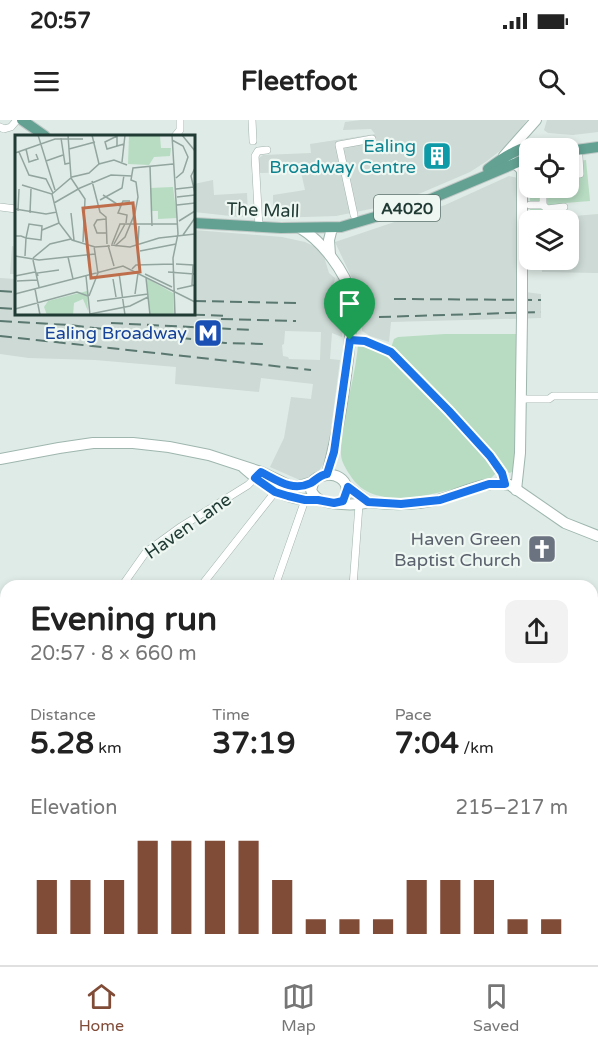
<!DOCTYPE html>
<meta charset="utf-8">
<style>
body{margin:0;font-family:"Varela Round",sans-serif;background:#f2f2f2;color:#222;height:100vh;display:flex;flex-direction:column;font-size:22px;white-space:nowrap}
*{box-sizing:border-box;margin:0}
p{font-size:20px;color:#767676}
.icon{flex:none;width:33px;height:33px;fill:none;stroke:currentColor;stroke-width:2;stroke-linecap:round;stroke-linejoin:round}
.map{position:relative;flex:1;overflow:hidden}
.drawer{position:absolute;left:0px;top:460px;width:598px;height:386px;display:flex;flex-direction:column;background:#fff;border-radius:18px 18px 0 0;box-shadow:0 3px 9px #0003}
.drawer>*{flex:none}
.buttons{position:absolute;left:519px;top:18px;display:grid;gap:12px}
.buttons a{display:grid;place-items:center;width:60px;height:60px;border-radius:12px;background:#fff;box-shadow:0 3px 9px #0003;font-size:30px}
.pin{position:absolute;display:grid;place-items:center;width:51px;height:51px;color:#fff;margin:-62px -26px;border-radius:50% 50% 50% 0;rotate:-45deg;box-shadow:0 0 6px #0007}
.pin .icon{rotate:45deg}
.round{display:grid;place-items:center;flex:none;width:63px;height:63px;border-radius:12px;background:#f2f2f2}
.overview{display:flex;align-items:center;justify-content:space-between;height:102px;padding:0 30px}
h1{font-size:33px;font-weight:800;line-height:45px}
.metrics{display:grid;grid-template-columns:repeat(3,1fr);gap:9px;height:102px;padding:6px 30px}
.metrics div{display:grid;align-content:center}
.metrics b{font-size:30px;font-weight:800}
.metrics small{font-size:16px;font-weight:400}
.metrics p{font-size:16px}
.chart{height:168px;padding:12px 30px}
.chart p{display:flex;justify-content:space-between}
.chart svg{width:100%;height:108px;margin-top:6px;stroke:#804c38;stroke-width:6}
.status{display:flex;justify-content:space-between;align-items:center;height:42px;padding:0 30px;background:#fff;direction:ltr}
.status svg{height:16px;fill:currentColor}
header{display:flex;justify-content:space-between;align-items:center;height:78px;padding:0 30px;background:#fff;font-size:27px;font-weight:800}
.menu{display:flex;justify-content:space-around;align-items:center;height:84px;border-top:2px solid #e0e0e0;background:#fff;font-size:16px;color:#767676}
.menu a{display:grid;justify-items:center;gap:3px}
.menu .current{color:#804c38}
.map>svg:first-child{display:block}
</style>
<div class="status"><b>20:57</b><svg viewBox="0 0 49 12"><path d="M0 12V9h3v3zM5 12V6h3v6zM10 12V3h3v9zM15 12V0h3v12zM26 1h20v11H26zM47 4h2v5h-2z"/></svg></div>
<header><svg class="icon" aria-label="menu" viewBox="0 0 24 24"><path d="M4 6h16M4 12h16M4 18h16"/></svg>Fleetfoot<svg class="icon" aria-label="search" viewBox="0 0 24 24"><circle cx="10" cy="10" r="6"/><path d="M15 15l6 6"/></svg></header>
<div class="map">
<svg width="598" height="845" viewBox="0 0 598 845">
<rect width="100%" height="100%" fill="#dfebe6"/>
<g fill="#cddad5" fill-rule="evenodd">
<path d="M361 0H527L510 23 487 41 470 52 407 79 385 86 336 96 273 98V75L305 70 301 52 260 53 259 38 263 35 311 33 310 24 375 14 371 9 343 10 345 2Z"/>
<path d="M547 0H598V12L573 15 548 13 544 10Z"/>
<path d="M509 56 518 58 517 171 541 174V198L391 202 389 222 370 216 362 211V188L358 171 335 122 445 85Z"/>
<path d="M213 60 214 75 247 73 248 96 240 97 194 92V64Z"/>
<path d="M598 94V153L542 152 541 140H568V100H539V99Z"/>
<path d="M194 110 282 117 305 122 322 130 329 153 335 158 333 168H330V171H338L344 192 342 217 332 213 330 239 340 240 327 339 318 352 302 361 270 347 284 318 291 277 311 279 313 264 261 258 259 272 175 264 176 247 95 240 29 238 0 234V158L16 159V194H194ZM285 211 321 212 320 240 289 239 288 237 283 236 282 225 284 224Z"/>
<path d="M12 126 16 127V154H10Z"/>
</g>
<g fill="#b7dcc2">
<path d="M586 40 590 81 565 83V89H561L562 97 530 100V68H568L569 42Z"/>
<path d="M445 214H519L516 348 510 353 507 352 465 302 391 228 394 219 398 217Z"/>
<path d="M358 225C402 230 471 317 497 352L491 358C453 368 376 399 350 355 346 349 341 341 341 334 341 300 355 260 358 225Z"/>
<path d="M0 592 6 595V658L0 671Z"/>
</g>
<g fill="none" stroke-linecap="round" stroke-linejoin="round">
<g stroke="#a2b3ad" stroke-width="8">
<g id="street">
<path d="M252 0 253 21"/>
<path d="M0 7 4 9 11 7 17 0"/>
<path d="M175 16 180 10V0"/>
<path d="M568 55 580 54 579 37"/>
<path d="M543 68V85L547 89 564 87"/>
<path d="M530 85H543"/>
<path d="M0 87 16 89"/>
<path d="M354 95 339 25 372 19"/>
<path d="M259 107 255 36 258 31 267 30"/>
<path d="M350 220C364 221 379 224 391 232 415 257 502 335 505 364"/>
<path d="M521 279H549L553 276H598"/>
<path d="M122 466 146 432 179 408 248 365 257 356"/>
<path d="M201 466 275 372"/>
<path d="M275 466 305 380"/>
<path d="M353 466 359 385"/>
<path d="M0 583 6 585"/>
<path d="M0 690 6 677"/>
<path d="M186 840 196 845"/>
<path d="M141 845 144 840"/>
<path d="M252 845 254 840"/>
<path d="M402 845 403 840"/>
</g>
</g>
<g stroke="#9eb6ae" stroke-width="12">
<g id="secondary">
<path d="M504 36 536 0"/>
<path d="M509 41 515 43 522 50V168"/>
<path d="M300 108C322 121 345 151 352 177 355 189 351 205 350 218 346 264 339 309 327 354"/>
<path d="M330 135 329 120 332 108"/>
<path d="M0 339 59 328 93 323H133L169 327 209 335 261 352 290 366H299L313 362"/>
<path d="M244 348C268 369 286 381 318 380"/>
<path d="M348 367 368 382"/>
<path d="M516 370 520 333 522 197"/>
<path d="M338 383 343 381C356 360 331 347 314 360L311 370C313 374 313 375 317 378 325 385 358 386 368 382 390 385 415 385 438 380 462 374 484 359 510 365L565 403 598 416"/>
<path d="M592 739 598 704"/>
<path d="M576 845V840"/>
</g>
</g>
<g stroke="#c1c8c6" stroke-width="12">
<g id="primary">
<path d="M22 0 45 16"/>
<path d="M569 31 598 27"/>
<path d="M488 49C517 27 538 17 574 30"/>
<path d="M194 103 281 108 341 107 419 84 530 37"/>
</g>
</g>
<use href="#street" stroke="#fff" stroke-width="7"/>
<use href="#secondary" stroke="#fff" stroke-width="10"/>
<use href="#primary" stroke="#63a192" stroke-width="10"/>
<g stroke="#5a7770" stroke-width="2" stroke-dasharray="12 6" stroke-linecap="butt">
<path d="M0 171 16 172"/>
<path d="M394 179 541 180"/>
<path d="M194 181 296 183"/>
<path d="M0 188 16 189"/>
<path d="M96 194 125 195"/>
<path d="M175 194 229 196"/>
<path d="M379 197 541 192"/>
<path d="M221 199 296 201"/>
<path d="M0 201 69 205 225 223 267 224"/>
<path d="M111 203 252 210"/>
<path d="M0 216 311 250"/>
</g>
<g stroke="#9eb6ae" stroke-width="12" stroke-linecap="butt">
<path id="secondary-bridge" d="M522 168V197"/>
</g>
<use href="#secondary-bridge" stroke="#fff" stroke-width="10"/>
</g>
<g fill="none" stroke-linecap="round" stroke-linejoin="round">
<g stroke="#fff" stroke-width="12">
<path id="route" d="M350 220 365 221 391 232 449 291 490 336 502 353 505 364H489L440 380 401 384 368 382 348 367 343 381 334 383 318 380H305L288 376 275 372 255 358 261 352C277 360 292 372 311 363 317 359 320 355 327 354L334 332Z"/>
</g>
<use href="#route" stroke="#1a73e8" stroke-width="8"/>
</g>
<defs>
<g id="building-square" transform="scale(1.5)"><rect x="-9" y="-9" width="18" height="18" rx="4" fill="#0f9aa8" stroke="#eff7f3"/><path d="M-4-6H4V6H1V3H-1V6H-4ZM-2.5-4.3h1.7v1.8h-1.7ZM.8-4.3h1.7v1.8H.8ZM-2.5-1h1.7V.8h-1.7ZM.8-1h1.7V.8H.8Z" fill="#fff"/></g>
<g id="metro-square" transform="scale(1.5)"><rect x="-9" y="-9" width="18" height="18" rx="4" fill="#1a4fb4" stroke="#eff7f3"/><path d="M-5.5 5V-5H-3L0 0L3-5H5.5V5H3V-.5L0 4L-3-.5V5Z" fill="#fff"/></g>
<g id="church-square" transform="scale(1.5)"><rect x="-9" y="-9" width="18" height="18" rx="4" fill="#6b7280" stroke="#eff7f3"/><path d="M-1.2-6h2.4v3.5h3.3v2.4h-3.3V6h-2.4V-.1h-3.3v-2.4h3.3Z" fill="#fff"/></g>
</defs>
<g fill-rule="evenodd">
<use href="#building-square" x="437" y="36"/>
<use href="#metro-square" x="208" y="213"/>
<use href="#church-square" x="542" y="429"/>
</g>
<g text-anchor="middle" stroke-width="4.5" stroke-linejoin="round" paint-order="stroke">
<rect fill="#eff7f3" stroke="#5e736d" stroke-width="1.5" x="374" y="75" width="66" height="26" rx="4.5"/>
<g font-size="16" font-weight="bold" fill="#203b34">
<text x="407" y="94">A4020</text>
</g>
<g font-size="18" fill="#0d838f" stroke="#eff7f3" text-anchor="end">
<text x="416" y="32">Ealing<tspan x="416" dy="21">Broadway Centre</tspan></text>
</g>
<g font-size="18" fill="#203b34" stroke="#eff7f3">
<text transform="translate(263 90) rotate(2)" y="6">The Mall</text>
<text transform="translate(188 406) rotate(-35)" y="6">Haven Lane</text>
</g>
<g font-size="18" fill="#164399" stroke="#eff7f3" text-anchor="end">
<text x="187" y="219">Ealing Broadway</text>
</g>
<g font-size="18" fill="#5b616d" stroke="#eff7f3" text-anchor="end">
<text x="521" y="425">Haven Green<tspan x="521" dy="21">Baptist Church</tspan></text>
</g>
</g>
<g transform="translate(15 15)">
<rect width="180" height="180" fill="#dfebe6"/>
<path d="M114 0 145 1 146 13H156L155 21 139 22 134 30 113 29ZM158 52 162 83 143 84V76H137L135 53ZM131 143 158 158 159 180H135ZM72 156 73 176 68 164 59 168 58 180H32L29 172 33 166Z" fill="#b7dcc2"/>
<path fill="none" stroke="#93a59f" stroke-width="1.5" d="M23 0 40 55M53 0 56 42M77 0 84 29M157 0 163 99 158 123 160 180M167 0 180 16M46 3 50 29 55 28M157 5 168 11 173 22 168 37 161 43M102 11V1L90 7 92 14 109 9M11 14 14 27 23 24 21 19M54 14 80 7M4 17 14 40 31 44 38 58M0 18 40 4H68M31 26 48 20M107 27 110 0M135 31 137 91M180 33 176 41 180 58M56 43 70 64 68 107M77 46 85 77 91 82 92 109M7 50 37 59 44 88 57 105 80 112 95 111M65 53 96 40 117 41M161 54 179 52M37 59 57 42 74 38 84 29 99 25 112 30M88 60 105 71M162 62 180 60M85 65 107 53 109 40M39 68 65 53M162 70 180 68M0 74 31 79 42 77M3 76 4 54M15 78 16 54M56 78 59 105M91 84 82 85 79 90 82 98H92M164 86 180 76M111 88 112 80 103 78 108 66H115M27 95 44 88M168 100 180 83M0 101H6L11 103 26 105 27 91 14 89 11 103 10 121M97 109 105 89H162M99 109 110 89M123 109 124 91M93 110 99 131M96 110 115 112 144 103 180 99M79 111 83 139M100 111 110 102 120 78 123 62 121 47 116 45 118 33 158 29M125 116 161 109M0 121 24 125 80 119M53 122 58 144M18 123 35 109 56 104M18 125 24 152M161 129 178 130 177 150M117 134 121 130 158 129M153 137 179 139M104 138 110 180M130 139 157 152M0 141 20 137M23 141 22 138 44 135M71 141 75 180M131 143 135 180M98 144 101 162M2 146 22 145M20 154 25 180M162 154 180 150M0 159 108 131 180 167M120 159 123 138M74 161 83 138M82 166 133 159M0 174 62 157 73 161M75 179 115 171 133 162"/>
<path fill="#bf6e4c" fill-opacity="0.15" stroke="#bf6e4c" stroke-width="3" d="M118 68 125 137 76 143 68 73Z"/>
<rect width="180" height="180" fill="none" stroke="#203b34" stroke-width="3"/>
</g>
</svg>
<div class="buttons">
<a><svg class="icon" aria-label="locate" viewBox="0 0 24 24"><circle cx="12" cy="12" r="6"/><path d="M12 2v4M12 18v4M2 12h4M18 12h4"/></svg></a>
<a><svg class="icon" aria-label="layers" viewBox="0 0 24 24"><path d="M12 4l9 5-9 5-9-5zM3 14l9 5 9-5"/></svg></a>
</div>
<div class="pin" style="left:350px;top:220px;background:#1e9e55"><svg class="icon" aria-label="arrive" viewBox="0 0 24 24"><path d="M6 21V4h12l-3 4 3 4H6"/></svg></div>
<section class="drawer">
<div class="overview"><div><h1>Evening run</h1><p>20:57 · 8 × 660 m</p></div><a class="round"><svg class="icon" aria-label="share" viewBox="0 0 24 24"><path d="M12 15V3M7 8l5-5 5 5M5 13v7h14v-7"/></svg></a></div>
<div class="metrics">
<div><p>Distance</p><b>5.28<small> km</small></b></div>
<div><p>Time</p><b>37:19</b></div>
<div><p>Pace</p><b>7:04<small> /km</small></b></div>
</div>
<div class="chart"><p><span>Elevation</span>215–217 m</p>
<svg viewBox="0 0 160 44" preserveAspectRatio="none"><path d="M5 44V22M15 44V22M25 44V22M35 44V6M45 44V6M55 44V6M65 44V6M75 44V22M85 44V38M95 44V38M105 44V38M115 44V22M125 44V22M135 44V22M145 44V38M155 44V38"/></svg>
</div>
</section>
</div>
<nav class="menu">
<a class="current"><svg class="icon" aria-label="home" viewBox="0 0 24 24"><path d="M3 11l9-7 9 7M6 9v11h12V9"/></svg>Home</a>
<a><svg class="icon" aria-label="map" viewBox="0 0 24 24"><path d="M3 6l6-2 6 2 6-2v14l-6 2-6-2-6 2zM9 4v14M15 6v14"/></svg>Map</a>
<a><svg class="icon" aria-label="saved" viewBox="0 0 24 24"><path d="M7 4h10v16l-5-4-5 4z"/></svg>Saved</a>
</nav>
